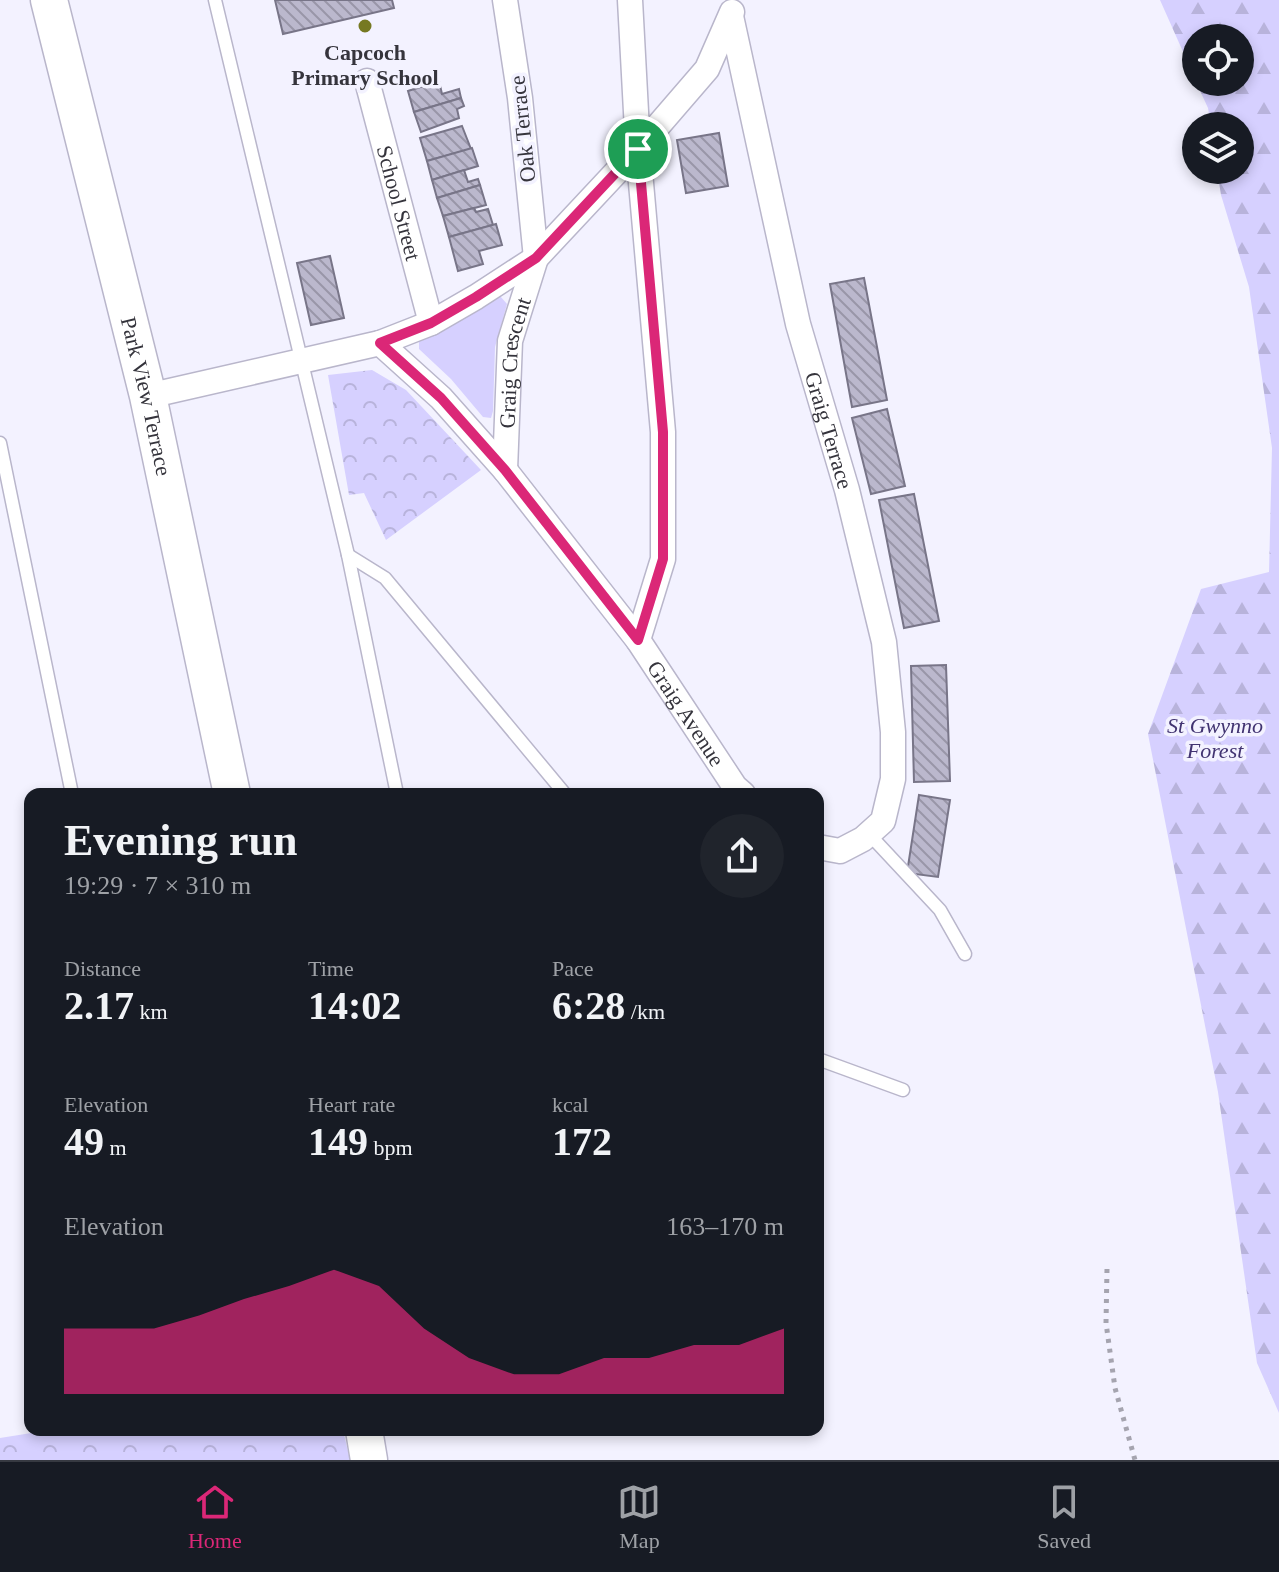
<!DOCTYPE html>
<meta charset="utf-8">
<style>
body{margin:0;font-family:"Times New Roman",serif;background:#20242c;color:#f1f3f6;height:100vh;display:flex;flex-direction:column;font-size:30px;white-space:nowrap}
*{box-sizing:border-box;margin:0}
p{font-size:26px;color:#9ea1a6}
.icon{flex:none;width:44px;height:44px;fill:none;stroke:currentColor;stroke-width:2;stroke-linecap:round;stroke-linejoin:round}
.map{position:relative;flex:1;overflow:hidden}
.panel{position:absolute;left:24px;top:788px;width:800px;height:648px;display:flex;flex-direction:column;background:#171b24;border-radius:16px;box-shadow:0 4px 12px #0003}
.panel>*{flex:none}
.fabs{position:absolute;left:1182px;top:24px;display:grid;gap:16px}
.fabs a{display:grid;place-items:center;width:72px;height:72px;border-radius:50%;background:#171b24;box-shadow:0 4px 12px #0003;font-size:40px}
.pin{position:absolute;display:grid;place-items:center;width:68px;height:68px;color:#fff;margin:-34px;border:4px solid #fff;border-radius:50%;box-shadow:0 2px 8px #0007}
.round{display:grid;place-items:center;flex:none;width:84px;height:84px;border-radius:42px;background:#20242c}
.head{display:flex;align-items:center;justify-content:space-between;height:136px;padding:0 40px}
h1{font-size:44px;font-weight:800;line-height:60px}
.figures{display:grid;grid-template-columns:repeat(3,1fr);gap:12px;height:136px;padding:8px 40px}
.figures div{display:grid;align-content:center}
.figures b{font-size:40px;font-weight:800}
.figures small{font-size:22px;font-weight:400}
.figures p{font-size:22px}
.chart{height:224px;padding:16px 40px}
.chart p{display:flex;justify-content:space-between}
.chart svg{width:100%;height:144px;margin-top:8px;fill:#db2777;opacity:.7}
.tab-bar{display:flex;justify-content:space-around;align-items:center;height:112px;border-top:2px solid #363941;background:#171b24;font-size:22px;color:#9ea1a6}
.tab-bar a{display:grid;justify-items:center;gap:4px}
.tab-bar .selected{color:#db2777}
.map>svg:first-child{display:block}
</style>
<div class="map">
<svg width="1279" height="1460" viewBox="0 0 1279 1460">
<defs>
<pattern id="forest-firs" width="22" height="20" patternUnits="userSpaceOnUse" patternTransform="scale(2)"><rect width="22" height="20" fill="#d6d0ff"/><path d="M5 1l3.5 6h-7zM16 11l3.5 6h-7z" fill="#b8b3db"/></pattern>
<pattern id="park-crowns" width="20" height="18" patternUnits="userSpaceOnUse" patternTransform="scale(2)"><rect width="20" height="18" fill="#d6d0ff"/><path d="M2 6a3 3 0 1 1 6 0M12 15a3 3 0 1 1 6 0" fill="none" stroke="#b8b3db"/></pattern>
<pattern id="building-back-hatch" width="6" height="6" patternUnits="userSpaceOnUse" patternTransform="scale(2)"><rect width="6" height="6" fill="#bbb8cd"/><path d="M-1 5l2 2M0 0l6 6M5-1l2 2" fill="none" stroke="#9996a8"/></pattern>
</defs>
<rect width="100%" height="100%" fill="#f3f2ff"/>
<path fill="#d6d0ff" d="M500 296 507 304 495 347 493 411 491 418 483 417 451 379 419 349V342Z"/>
<path fill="url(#forest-firs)" d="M1160 0H1279V1413L1257 1363 1218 1092 1148 734 1201 589 1269 572 1272 448 1249 287 1221 195 1217 170H1240V126H1211L1208 108 1196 82H1240V38H1196V81Z"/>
<g fill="url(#park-crowns)">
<path d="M372 370 406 390 481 470 386 540 364 493 349 495 328 375Z"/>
<path d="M50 1430H343L350 1460H0V1438Z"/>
</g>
<g fill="url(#building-back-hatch)" stroke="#787588" stroke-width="2">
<path d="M275 0H392L394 8 283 34Z"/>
<path d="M439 81 442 94 459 89 461 98 414 112 408 91Z"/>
<path d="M461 98 464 106 457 109 459 118 421 132 414 112Z"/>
<path d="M462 126 471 149 427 161 420 138Z"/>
<path d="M719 133 728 186 686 193 677 140Z"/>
<path d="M472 148 478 166 432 180 427 161Z"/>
<path d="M464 170 468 182 478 179 480 185 437 198 432 180Z"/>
<path d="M480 185 486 205 443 216 437 198Z"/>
<path d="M474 208 476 212 488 209 493 225 449 237 443 216Z"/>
<path d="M496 224 502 245 479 251 483 264 458 271 449 237Z"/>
<path d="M330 256 344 318 311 325 297 263Z"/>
<path d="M864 278 887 400 852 407 830 284Z"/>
<path d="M887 409 905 486 871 494 852 418Z"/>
<path d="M914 494 939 621 904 628 879 500Z"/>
<path d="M946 665 950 781 914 782 911 666Z"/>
<path d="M919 795 950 800 938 877 907 873Z"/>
</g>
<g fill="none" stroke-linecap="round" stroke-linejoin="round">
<g stroke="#b9b6cb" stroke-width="15">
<g id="service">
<path d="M215 0 348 555 397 794"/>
<path d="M0 443 72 794"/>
<path d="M348 555 385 578 565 794"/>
<path d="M869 834 940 910 965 954"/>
<path d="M818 1059 903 1090"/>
</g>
</g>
<g stroke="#b9b6cb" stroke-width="27">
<g id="minor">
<path d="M630 0 638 149 663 432V559L638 640"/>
<path id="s1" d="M731 16 798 324 847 490 884 642 893 732V779L883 821 863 839 840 851 818 847"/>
<path id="s2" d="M367 81 431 323"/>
<path id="s3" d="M380 343 441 398 505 470 638 640 735 787 743 794"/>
<path d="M148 396 380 343 431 323 476 297 536 258 638 149 707 69 732 12"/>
<path id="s4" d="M505 470 510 341 536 258 520 98 505 0"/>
</g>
</g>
<g stroke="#b9b6cb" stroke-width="39">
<g id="secondary">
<path id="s5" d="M49 0 148 396 232 794"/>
<path d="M364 1430 369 1460"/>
</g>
</g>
<path stroke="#a5a4af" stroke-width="5" stroke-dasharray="4 6" stroke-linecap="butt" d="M1107 1269 1106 1323 1115 1388 1135 1460"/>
<use href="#service" stroke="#fff" stroke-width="12"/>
<use href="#minor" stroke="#fff" stroke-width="24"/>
<use href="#secondary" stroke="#fff" stroke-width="36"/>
</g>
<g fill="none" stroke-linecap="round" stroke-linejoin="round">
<g stroke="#fff" stroke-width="16">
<path id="route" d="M638 149 663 432V559L638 640 505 470 441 398 380 343 431 323 476 297 536 258Z"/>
</g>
<use href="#route" stroke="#db2777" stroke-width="10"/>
</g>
<circle fill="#767922" stroke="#f3f2ff" stroke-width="3" cx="365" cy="26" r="8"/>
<g text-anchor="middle" stroke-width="7" stroke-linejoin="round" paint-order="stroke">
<g font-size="22" font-weight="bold" fill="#35343c" stroke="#f3f2ff">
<text x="365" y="60">Capcoch<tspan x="365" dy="25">Primary School</tspan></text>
</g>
<g font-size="22" fill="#35343c" stroke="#f3f2ff">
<text transform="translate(522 129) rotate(-96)" y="8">Oak Terrace</text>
<text dy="8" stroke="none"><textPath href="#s2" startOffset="126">School Street</textPath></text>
<text dy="8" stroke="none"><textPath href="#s4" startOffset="108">Graig Crescent</textPath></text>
<text dy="8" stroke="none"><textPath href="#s5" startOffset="408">Park View Terrace</textPath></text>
<text dy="8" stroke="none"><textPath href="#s1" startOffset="426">Graig Terrace</textPath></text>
<text dy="8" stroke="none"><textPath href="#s3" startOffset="482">Graig Avenue</textPath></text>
</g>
<g font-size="22" font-style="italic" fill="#413371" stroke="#f3f2ff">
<text x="1215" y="733">St Gwynno<tspan x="1215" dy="25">Forest</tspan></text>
</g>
</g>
</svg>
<div class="fabs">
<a><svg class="icon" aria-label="locate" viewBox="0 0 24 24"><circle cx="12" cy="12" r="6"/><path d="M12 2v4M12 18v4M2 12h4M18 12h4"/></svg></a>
<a><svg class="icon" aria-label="layers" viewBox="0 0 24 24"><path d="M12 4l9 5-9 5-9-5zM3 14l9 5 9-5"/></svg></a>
</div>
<div class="pin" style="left:638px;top:149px;background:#1e9e55"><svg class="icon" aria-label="arrive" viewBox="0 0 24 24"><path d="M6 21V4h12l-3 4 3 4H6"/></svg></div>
<section class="panel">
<div class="head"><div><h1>Evening run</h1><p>19:29 · 7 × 310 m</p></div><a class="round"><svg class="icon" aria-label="share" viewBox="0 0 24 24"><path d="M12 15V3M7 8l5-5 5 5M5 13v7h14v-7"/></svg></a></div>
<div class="figures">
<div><p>Distance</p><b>2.17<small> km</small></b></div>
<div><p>Time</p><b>14:02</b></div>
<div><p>Pace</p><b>6:28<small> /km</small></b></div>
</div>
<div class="figures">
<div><p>Elevation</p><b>49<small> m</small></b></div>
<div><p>Heart rate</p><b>149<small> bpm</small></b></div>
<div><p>kcal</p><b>172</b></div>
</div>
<div class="chart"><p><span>Elevation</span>163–170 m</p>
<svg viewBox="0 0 160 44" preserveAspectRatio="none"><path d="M0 44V24L10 24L20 24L30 20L40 15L50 11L60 6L70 11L80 24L90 33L100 38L110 38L120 33L130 33L140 29L150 29L160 24V44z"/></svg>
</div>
</section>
</div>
<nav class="tab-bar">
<a class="selected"><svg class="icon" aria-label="home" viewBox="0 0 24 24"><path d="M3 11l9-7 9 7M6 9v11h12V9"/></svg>Home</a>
<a><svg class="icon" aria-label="map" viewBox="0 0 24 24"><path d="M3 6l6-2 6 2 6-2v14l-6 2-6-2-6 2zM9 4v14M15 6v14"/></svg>Map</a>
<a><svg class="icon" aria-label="saved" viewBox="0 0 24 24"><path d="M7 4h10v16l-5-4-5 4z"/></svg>Saved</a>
</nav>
